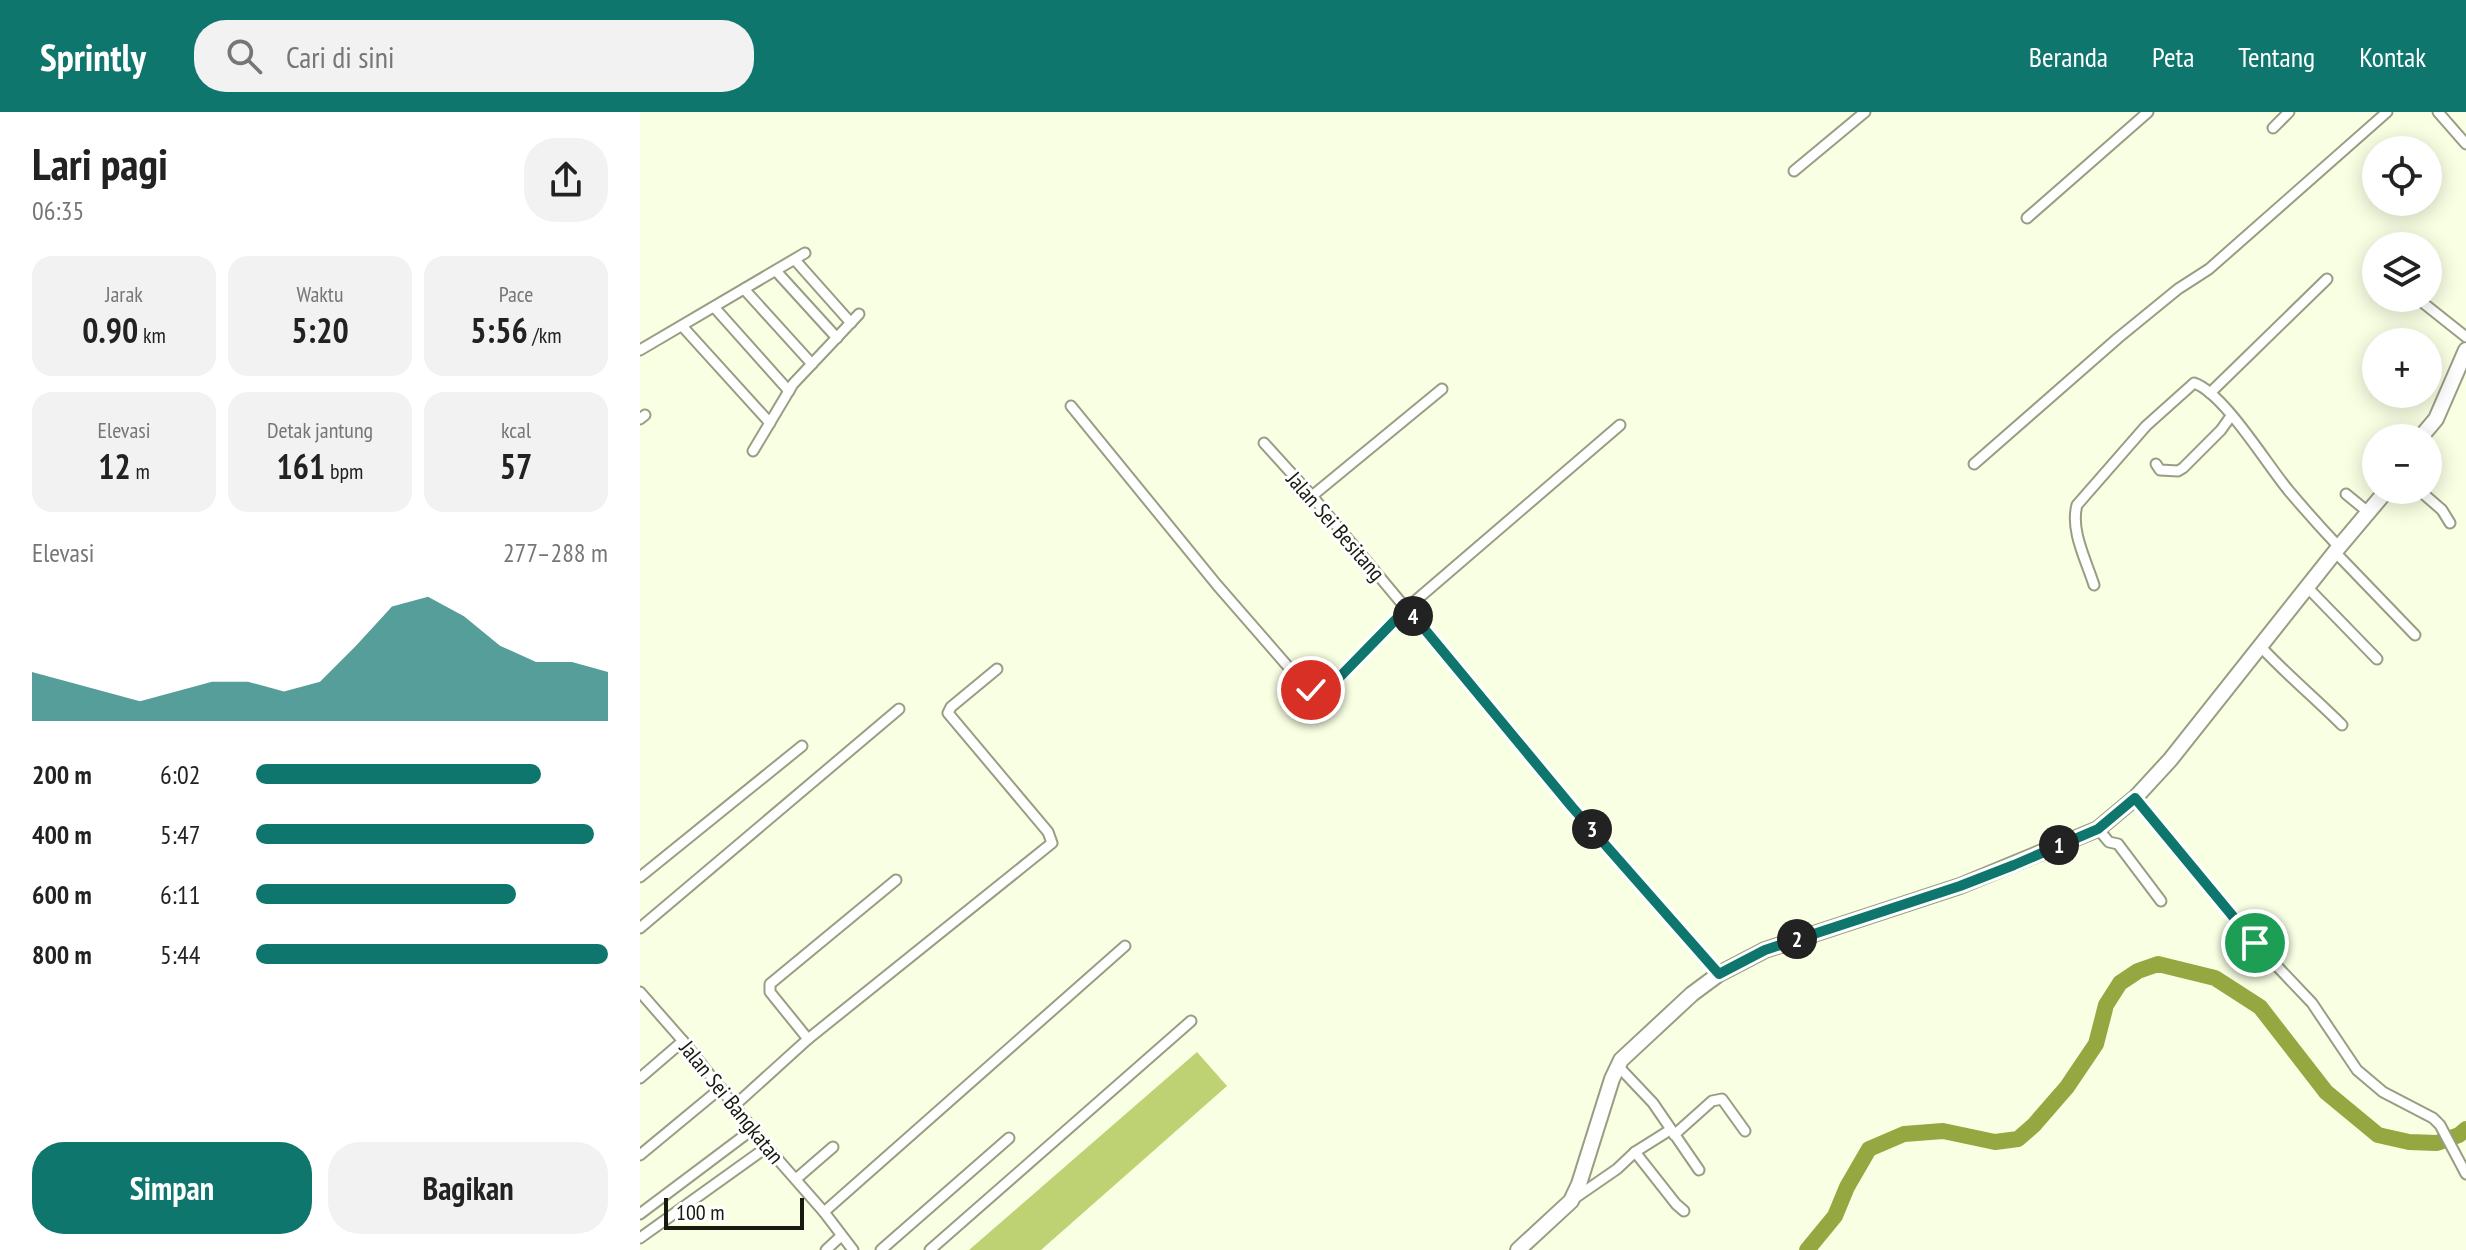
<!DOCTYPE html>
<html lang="id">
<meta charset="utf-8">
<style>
body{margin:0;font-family:"PT Sans Narrow",sans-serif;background:#f2f2f2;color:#222;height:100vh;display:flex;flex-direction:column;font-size:30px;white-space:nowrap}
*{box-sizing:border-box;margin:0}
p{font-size:26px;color:#767676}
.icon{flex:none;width:44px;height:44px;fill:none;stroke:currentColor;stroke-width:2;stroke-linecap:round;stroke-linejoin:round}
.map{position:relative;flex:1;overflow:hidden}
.drawer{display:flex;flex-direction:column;background:#fff;width:640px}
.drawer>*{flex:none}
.buttons{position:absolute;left:1722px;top:24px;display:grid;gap:16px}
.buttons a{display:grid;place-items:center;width:80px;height:80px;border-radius:50%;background:#fff;box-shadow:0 4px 20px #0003;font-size:40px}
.scale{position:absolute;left:24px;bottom:20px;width:140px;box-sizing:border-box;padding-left:8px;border:4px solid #181a10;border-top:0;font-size:22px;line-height:28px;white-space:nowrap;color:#181a10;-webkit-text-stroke:6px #fff;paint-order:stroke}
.pin{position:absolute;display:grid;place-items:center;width:68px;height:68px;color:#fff;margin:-34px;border:4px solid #fff;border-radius:50%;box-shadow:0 2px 8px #0007}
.km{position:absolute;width:40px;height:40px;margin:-20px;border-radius:50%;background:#222;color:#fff;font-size:22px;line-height:40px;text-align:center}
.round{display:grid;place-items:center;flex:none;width:84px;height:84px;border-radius:32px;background:#f2f2f2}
.summary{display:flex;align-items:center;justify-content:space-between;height:136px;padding:0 32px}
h1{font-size:44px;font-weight:600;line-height:60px}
.figures{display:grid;grid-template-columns:repeat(3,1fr);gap:12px;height:136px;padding:8px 32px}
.figures div{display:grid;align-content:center;border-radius:20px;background:#f2f2f2;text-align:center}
.figures b{font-size:34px;font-weight:600}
.figures small{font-size:22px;font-weight:400}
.figures p{font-size:22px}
.chart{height:224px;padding:16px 32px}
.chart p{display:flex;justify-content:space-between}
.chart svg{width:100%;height:144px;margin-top:8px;fill:#0f766e;opacity:.7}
.button{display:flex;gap:16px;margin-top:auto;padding:16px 32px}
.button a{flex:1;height:92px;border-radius:32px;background:#0f766e;color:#fff;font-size:32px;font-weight:600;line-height:92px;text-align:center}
.button a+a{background:#f2f2f2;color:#222}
ul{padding:0 32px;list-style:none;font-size:26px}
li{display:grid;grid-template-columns:128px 96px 1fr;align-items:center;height:60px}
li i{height:20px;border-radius:10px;background:#0f766e}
header{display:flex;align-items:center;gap:48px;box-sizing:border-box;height:112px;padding:0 40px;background:#0f766e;color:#fff}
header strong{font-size:38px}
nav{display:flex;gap:44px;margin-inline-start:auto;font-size:28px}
.search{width:560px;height:72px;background:#f2f2f2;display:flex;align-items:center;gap:20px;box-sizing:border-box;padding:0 28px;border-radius:32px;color:#767676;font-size:30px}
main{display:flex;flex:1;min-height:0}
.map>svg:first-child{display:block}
</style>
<header>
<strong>Sprintly</strong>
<div class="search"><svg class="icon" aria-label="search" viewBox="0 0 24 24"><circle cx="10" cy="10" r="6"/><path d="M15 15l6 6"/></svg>Cari di sini</div>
<nav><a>Beranda</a><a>Peta</a><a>Tentang</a><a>Kontak</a></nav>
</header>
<main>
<section class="drawer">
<div class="summary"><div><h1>Lari pagi</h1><p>06:35</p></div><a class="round"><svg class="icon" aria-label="share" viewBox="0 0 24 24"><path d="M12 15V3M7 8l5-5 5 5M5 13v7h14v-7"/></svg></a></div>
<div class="figures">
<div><p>Jarak</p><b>0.90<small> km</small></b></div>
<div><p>Waktu</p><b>5:20</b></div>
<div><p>Pace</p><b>5:56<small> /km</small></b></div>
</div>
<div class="figures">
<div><p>Elevasi</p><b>12<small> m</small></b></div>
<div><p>Detak jantung</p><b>161<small> bpm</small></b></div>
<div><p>kcal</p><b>57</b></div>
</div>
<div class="chart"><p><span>Elevasi</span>277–288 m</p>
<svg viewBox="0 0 160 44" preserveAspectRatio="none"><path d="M0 44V29L10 32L20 35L30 38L40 35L50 32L60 32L70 35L80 32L90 21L100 9L110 6L120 12L130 21L140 26L150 26L160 29V44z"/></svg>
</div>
<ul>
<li><b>200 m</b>6:02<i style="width:81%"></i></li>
<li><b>400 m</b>5:47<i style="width:96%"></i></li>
<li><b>600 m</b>6:11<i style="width:74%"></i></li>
<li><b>800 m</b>5:44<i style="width:100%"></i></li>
</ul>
<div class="button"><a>Simpan</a><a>Bagikan</a></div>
</section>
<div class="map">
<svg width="1826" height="1138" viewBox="0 0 1826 1138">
<rect width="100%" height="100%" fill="#f8ffe3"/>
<path fill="#bfd273" d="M557 940 587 974 401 1138H329Z"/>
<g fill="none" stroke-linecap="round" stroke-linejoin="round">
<path stroke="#95a741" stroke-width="16" d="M1167 1138 1195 1104 1207 1075 1229 1037 1264 1022 1303 1019 1355 1030 1378 1027 1394 1013 1427 975 1456 932 1466 893 1480 871 1498 859 1518 852 1575 866 1620 895 1686 980 1738 1023 1769 1030 1797 1031 1819 1023 1826 1017"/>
<g stroke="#989e84" stroke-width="13">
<g id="minor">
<path d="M1798 0 1826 32"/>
<path d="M1633 16 1649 0"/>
<path d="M1154 59 1225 0"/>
<path d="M1387 106 1508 0"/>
<path d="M155 148 211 211"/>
<path d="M136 159 197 226"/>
<path d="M104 177 172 252"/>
<path d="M1777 186 1826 225"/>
<path d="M74 195 149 279"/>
<path d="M42 214 130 311"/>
<path d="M0 238 165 141"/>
<path d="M1570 281 1687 167"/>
<path d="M431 294 577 473 664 573 671 578 683 580 767 496 980 313"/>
<path d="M0 307 5 303"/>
<path d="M624 331 672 384 932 695 1079 862"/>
<path d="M113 339 153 272 219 202"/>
<path d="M1334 352 1478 226 1538 177 1569 157 1747 0"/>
<path d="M1516 352 1520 358 1538 359 1543 356 1581 318 1591 304"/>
<path d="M1779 378 1802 398 1810 411"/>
<path d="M1706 382 1728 400"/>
<path d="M672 384 802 277"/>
<path d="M1695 440 1775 523"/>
<path d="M1454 473C1446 448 1430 418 1437 393L1506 314 1554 271C1584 281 1627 353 1649 379 1665 398 1682 417 1699 435"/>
<path d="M1668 476 1737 547"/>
<path d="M1620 534C1646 562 1675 586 1702 613"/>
<path d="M1495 686 1615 831 1672 891 1717 958 1743 980 1793 1006 1800 1013 1826 1062"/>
<path d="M1458 717 1469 730 1478 732 1521 789"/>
<path d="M0 765 162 634"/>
<path d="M0 816 259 597"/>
<path d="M0 880 43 929 127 1035 184 1100 213 1138"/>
<path d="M168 927 130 880V872L256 768"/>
<path d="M978 954 1013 991 1059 1058"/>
<path d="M0 966 43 929"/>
<path d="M94 994 168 927 412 731 408 720 308 601 311 595 357 557"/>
<path d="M1034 1023 1072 989 1082 987 1105 1019"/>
<path d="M995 1040 1030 1018"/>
<path d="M0 1043 81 976"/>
<path d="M156 1067 193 1035"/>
<path d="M935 1086 977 1057 995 1040 1036 1092 1044 1099"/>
<path d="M184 1100 485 834"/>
<path d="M0 1102 113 1017"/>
<path d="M0 1126 127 1035"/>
<path d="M186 1138 201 1124"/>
<path d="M241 1138 369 1026"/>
<path d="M290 1138 551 909"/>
</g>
</g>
<g stroke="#989e84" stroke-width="18">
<g id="primary">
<path d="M1780 326 1796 307 1826 238"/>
<path d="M878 1138 931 1089 939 1072 972 967 981 948 1052 882 1079 862 1125 838 1320 774 1458 717 1495 686 1530 648 1699 435 1747 378"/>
</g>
</g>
<use href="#minor" stroke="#fff" stroke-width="9"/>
<use href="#primary" stroke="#fff" stroke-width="14"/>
</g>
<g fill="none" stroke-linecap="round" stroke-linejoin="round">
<g stroke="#fff" stroke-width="16">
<path id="route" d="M671 578 686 579 767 496 932 695 1079 862 1125 838 1320 774 1374 753 1458 717 1495 686 1615 831"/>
</g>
<use href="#route" stroke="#0f766e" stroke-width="10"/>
</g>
<g text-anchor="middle" stroke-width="6" stroke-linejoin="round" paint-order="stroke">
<g font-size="22" fill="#181a10" stroke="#fff">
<text transform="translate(696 414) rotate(49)" y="8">Jalan Sei Besitang</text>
<text transform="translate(92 990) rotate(51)" y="8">Jalan Sei Bangkatan</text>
</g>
</g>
</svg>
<div class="buttons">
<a><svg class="icon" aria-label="locate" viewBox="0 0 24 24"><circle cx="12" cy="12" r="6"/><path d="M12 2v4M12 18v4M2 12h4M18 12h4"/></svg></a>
<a><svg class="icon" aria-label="layers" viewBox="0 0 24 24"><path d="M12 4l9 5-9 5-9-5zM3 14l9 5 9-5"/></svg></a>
<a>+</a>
<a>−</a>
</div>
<div class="scale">100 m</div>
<div class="pin" style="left:1615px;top:831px;background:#1e9e55"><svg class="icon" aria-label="arrive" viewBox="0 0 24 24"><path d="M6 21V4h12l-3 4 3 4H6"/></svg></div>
<div class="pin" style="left:671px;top:578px;background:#d93025"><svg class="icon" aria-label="check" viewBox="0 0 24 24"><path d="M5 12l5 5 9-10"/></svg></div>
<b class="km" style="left:1419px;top:733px">1</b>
<b class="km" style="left:1157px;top:827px">2</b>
<b class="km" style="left:952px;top:717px">3</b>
<b class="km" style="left:773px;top:504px">4</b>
</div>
</main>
